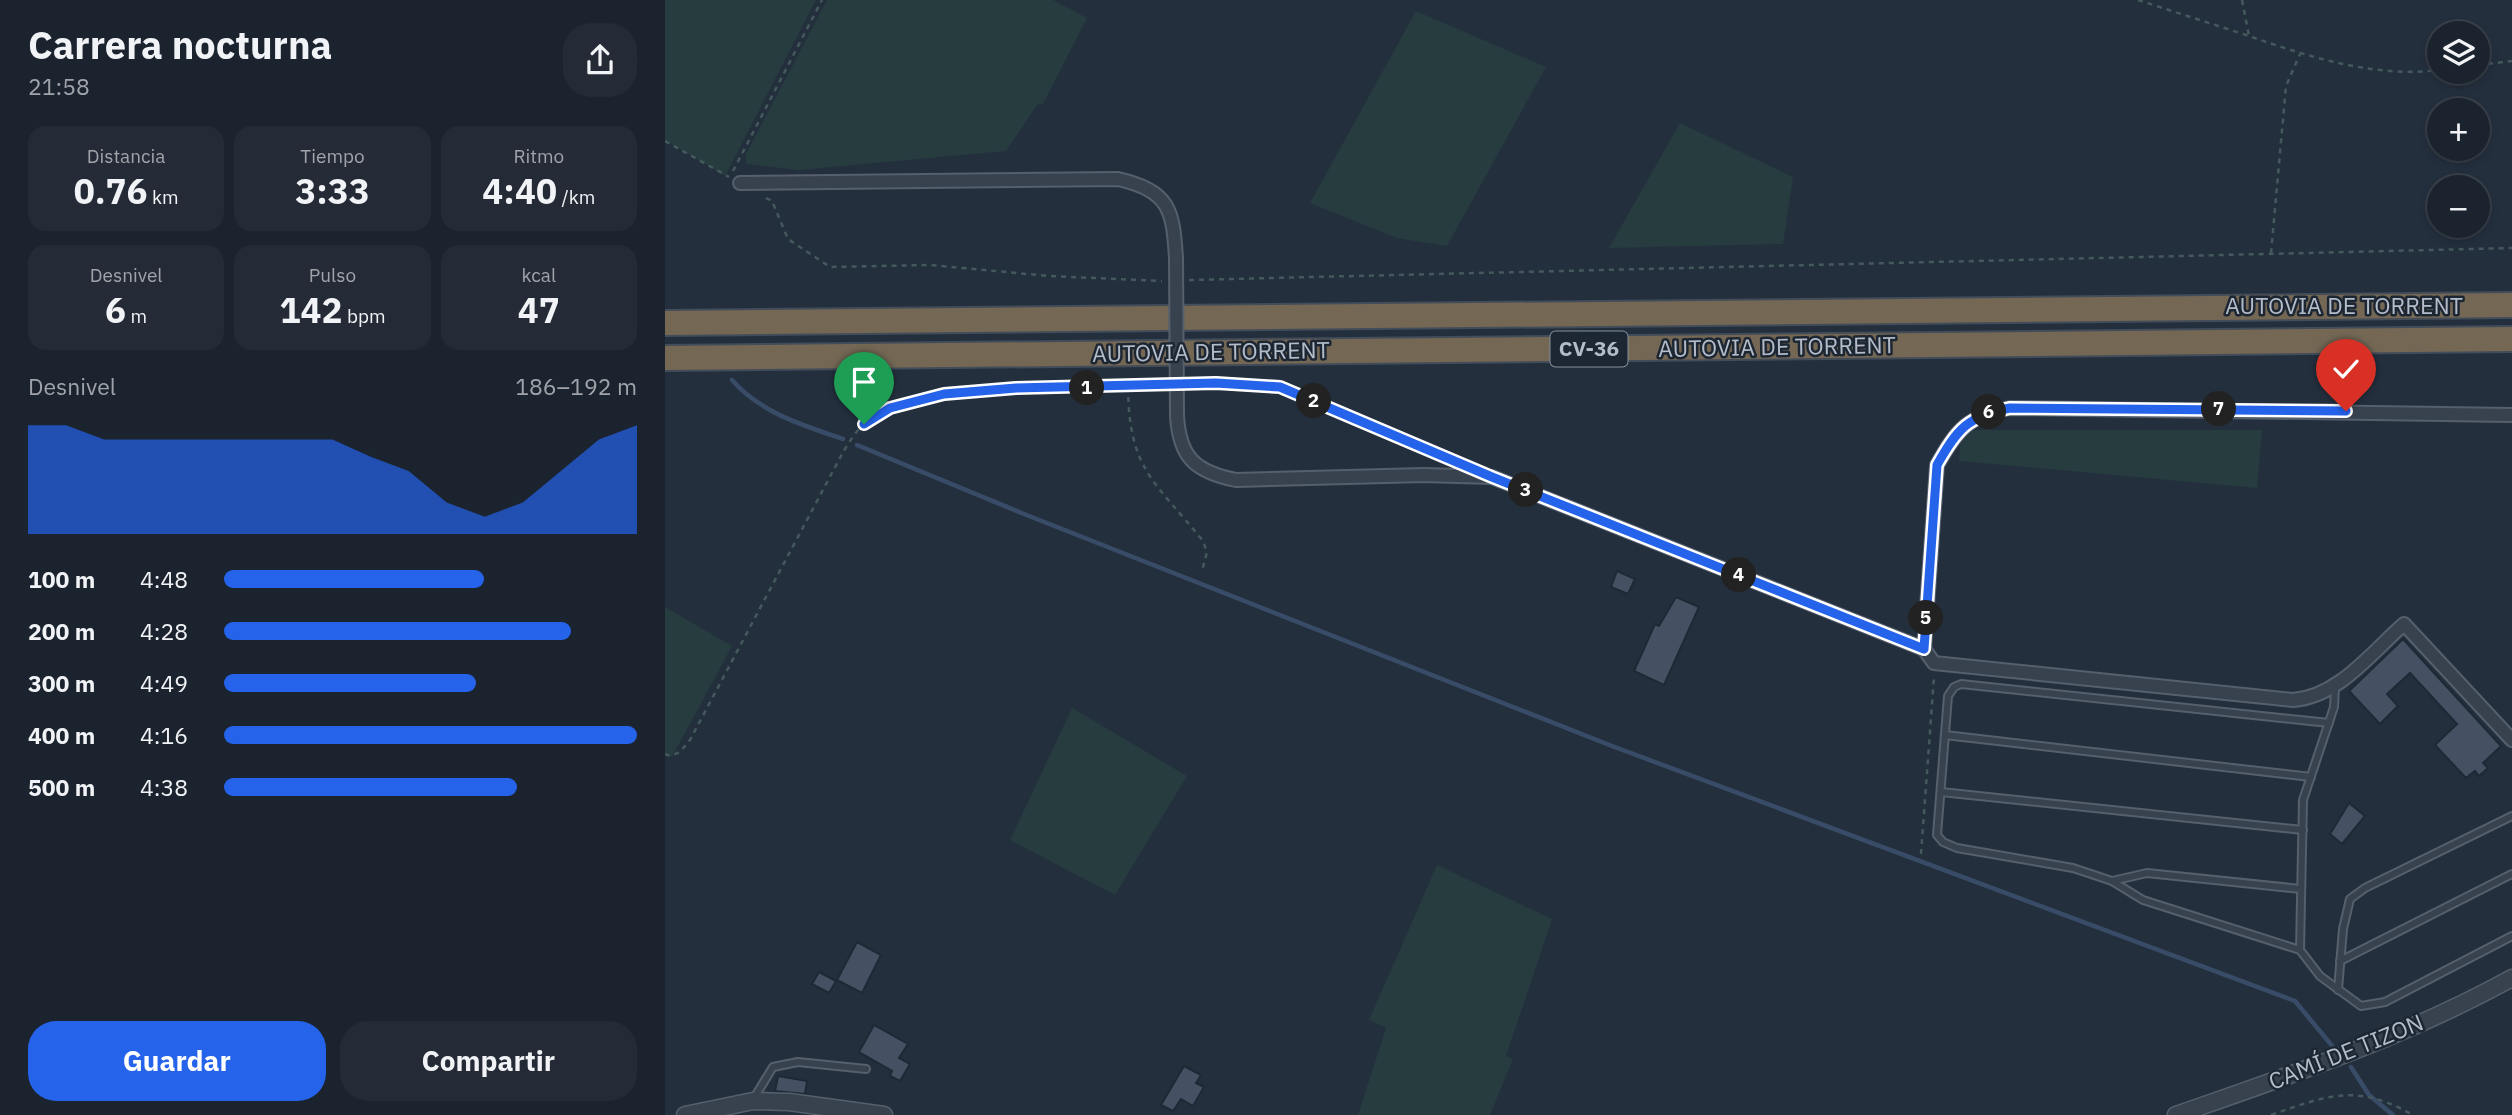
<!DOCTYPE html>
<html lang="es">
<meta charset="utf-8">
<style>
body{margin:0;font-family:"IBM Plex Sans",sans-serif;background:#242b36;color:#f1f3f6;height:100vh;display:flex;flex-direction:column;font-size:26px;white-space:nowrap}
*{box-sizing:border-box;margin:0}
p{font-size:23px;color:#a0a4aa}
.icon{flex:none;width:38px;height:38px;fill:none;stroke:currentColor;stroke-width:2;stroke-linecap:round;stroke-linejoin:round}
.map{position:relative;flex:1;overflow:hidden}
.details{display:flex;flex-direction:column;background:#1b232e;width:665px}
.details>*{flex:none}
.controls{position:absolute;left:1762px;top:21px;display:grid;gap:14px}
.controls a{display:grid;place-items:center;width:63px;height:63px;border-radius:50%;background:#1b232e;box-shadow:0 4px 10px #0003,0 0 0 2px #39404a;font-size:35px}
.pin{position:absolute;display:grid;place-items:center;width:60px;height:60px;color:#fff;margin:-72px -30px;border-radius:50% 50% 50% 0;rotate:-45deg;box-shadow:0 0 7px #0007}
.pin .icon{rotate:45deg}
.km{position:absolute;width:35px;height:35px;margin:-18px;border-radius:50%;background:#222;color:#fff;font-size:19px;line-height:35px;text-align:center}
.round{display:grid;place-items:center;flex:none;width:74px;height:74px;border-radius:28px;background:#242b36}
.headline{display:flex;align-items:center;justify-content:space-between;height:119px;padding:0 28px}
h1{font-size:38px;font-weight:700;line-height:52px}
.metrics{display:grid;grid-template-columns:repeat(3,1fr);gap:10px;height:119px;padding:7px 28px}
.metrics div{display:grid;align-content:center;border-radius:18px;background:#242b36;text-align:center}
.metrics b{font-size:35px;font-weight:700}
.metrics small{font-size:19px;font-weight:400}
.metrics p{font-size:19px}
.chart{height:196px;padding:14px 28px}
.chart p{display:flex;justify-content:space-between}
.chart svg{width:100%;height:126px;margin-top:7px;fill:#2563eb;opacity:.7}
.action{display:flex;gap:14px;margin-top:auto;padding:14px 28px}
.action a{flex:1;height:80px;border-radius:28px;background:#2563eb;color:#fff;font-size:28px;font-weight:700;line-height:80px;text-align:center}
.action a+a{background:#242b36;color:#f1f3f6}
ul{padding:0 28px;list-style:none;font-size:23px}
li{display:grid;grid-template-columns:112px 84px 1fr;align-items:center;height:52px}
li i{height:18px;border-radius:9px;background:#2563eb}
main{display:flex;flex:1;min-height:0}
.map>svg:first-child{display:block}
</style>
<main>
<section class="details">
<div class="headline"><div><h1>Carrera nocturna</h1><p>21:58</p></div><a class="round"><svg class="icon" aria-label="share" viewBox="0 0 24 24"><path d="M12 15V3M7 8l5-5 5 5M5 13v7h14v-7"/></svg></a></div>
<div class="metrics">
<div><p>Distancia</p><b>0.76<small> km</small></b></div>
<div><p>Tiempo</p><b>3:33</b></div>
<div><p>Ritmo</p><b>4:40<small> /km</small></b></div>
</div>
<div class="metrics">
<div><p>Desnivel</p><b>6<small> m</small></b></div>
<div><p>Pulso</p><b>142<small> bpm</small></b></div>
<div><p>kcal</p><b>47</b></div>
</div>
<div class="chart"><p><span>Desnivel</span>186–192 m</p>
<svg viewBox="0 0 160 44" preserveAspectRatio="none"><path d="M0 44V6L10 6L20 11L30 11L40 11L50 11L60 11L70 11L80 11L90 17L100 22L110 33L120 38L130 33L140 22L150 11L160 6V44z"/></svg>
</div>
<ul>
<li><b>100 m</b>4:48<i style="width:63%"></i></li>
<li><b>200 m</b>4:28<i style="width:84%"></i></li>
<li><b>300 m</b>4:49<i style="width:61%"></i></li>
<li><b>400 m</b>4:16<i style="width:100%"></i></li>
<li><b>500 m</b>4:38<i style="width:71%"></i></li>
</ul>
<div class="action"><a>Guardar</a><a>Compartir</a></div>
</section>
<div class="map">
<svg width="1847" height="1115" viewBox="0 0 1847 1115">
<rect width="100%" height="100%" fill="#242f3e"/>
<g fill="#263c3f">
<path d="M0 0H151L60 176 0 140Z"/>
<path d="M162 0H388L422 18 378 104 372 105 341 151 134 170 81 164V154Z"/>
<path d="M751 11 881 67 782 246 732 238 645 203Z"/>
<path d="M1015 123 1128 177 1118 244 944 248Z"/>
<path d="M1305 430H1597L1592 488 1294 461 1296 438Z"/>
<path d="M0 607 67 646 7 757 0 753Z"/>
<path d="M407 708 522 776 450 895 345 840Z"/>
<path d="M772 865 887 919 841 1056 848 1059 825 1115H693L721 1028 704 1020Z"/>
</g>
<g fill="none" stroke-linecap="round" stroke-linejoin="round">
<g stroke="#394c67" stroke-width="4.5">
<path d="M67 380C96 413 137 425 178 439"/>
<path d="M192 445 359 514 947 746 1630 1001 1668 1047"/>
<path d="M1686 1067 1704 1095 1728 1115"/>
</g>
</g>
<g fill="#455162" stroke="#1f2835" stroke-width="2">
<path d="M952 571 970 579 963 594 946 587Z"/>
<path d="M1011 597 1034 607 999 685 969 671 990 624 994 626Z"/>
<path d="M1738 639 1836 746 1818 763 1823 768 1814 776 1810 771 1801 778 1770 745 1792 724 1745 673 1722 694 1733 706 1715 724 1684 691Z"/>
<path d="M1684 803 1700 816 1677 844 1665 834Z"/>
<path d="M192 942 216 955 197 993 172 980Z"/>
<path d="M154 972 171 981 164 993 147 984Z"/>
<path d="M209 1025 243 1044 234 1058 245 1064 235 1081 225 1076 227 1071 194 1052Z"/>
<path d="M519 1066 536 1075 531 1083 539 1087 528 1106 516 1099 508 1111 496 1105Z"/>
<path d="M113 1076 142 1081 140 1094 110 1091Z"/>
</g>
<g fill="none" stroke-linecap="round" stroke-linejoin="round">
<g stroke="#565f6c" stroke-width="10">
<g id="service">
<path d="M1670 687 1669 707 1638 800 1635 950 1655 976 1696 1006 1720 1002 1847 936"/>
<path d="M1280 735 1646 777"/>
<path d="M1276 792 1638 830"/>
<path d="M1447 881 1482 873 1636 889"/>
<path d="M1635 950 1478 900 1447 881 1408 868 1292 848 1278 842 1272 835 1283 696 1289 687 1296 684 1664 723"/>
<path d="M1675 961 1847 874"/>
<path d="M1673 990 1678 929 1685 899 1700 888 1847 816"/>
<path d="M89 1098 108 1067 133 1062 201 1069"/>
</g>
</g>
<g stroke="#565f6c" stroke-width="16">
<g id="minor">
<path d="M75 183 453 179C505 191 508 210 511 258"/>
<path d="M512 415C514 457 530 472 571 480L759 475 827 477 1259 649 1269 663 1628 700C1673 697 1706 653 1739 624L1847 740"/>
<path d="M1259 649 1272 465C1292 429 1303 416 1345 408L1847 415"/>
</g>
</g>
<g stroke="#565f6c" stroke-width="19">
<g id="tertiary">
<path d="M20 1115 88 1101 124 1102 219 1115"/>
<path d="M1511 1115C1626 1075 1740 1037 1847 978"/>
</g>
</g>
<g stroke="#434c59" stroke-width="28">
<g id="motorway">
<path d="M0 323 1847 305"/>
<path d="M0 358 1847 339"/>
</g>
</g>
<g stroke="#44595c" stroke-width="2.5" stroke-dasharray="5 5" stroke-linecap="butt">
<path d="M1473 0 1584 36"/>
<path d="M1577 0 1584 36C1644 57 1710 78 1774 70"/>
<path d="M1813 65 1847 61"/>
<path d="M0 141 64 177"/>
<path d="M68 171 157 0"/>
<path d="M101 198 107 201 123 239 165 267 265 265 384 276 497 281"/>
<path d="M1606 253 1621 86 1635 54"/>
<path d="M524 280 1847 248"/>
<path d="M523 384 584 383 615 387 789 461"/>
<path d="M463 387C464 471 490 481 538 541L542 552 537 571"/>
<path d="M0 754 5 756 15 752 25 740 177 454C183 444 190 432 199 424 260 374 421 390 499 385"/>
<path d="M1256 854 1269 677"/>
<path d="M1606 1115C1663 1095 1692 1083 1748 1115"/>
</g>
<use href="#service" stroke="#38414e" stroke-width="6"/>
<use href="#minor" stroke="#38414e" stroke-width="12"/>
<use href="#tertiary" stroke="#38414e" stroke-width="16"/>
<use href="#motorway" stroke="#746855" stroke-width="24"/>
<g stroke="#565f6c" stroke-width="16" stroke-linecap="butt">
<path id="minor-bridge" d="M511 258 512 415"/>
</g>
<use href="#minor-bridge" stroke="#38414e" stroke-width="12"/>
</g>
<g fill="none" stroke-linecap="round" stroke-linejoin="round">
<g stroke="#fff" stroke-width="14">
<path id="route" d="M199 424 225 408 279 394 351 388 551 383 615 387 827 477 1259 649 1272 465C1292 429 1303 416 1345 408L1681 411"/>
</g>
<use href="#route" stroke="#2563eb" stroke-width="9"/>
</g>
<g text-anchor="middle" stroke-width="5" stroke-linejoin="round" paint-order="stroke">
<rect fill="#1d2633" stroke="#878f9c" stroke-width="2" x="885.5" y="331.5" width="77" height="35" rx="5"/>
<g font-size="21" font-weight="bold" fill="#b4bcc9">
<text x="924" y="356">CV-36</text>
</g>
<g font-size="23" fill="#b4bcc9" stroke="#1d2633">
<text x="1679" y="314">AUTOVIA DE TORRENT</text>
<text transform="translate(1112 347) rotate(-1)" y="8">AUTOVIA DE TORRENT</text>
<text transform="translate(546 352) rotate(-1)" y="8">AUTOVIA DE TORRENT</text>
<text transform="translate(1681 1052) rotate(-22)" y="8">CAMÍ DE TIZON</text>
</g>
</g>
</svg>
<div class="controls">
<a><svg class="icon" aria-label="layers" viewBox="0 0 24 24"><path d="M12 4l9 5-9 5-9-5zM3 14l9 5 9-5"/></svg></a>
<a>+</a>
<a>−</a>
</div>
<div class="pin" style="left:199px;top:424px;background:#1e9e55"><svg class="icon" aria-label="arrive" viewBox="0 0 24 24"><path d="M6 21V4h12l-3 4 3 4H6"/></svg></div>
<div class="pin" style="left:1681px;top:411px;background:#d93025"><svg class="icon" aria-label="check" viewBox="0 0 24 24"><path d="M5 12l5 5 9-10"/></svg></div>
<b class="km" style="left:422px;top:388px">1</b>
<b class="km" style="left:649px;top:401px">2</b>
<b class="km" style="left:861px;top:490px">3</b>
<b class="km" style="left:1074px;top:575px">4</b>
<b class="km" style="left:1261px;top:618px">5</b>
<b class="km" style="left:1324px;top:412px">6</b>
<b class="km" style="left:1554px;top:409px">7</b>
</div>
</main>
